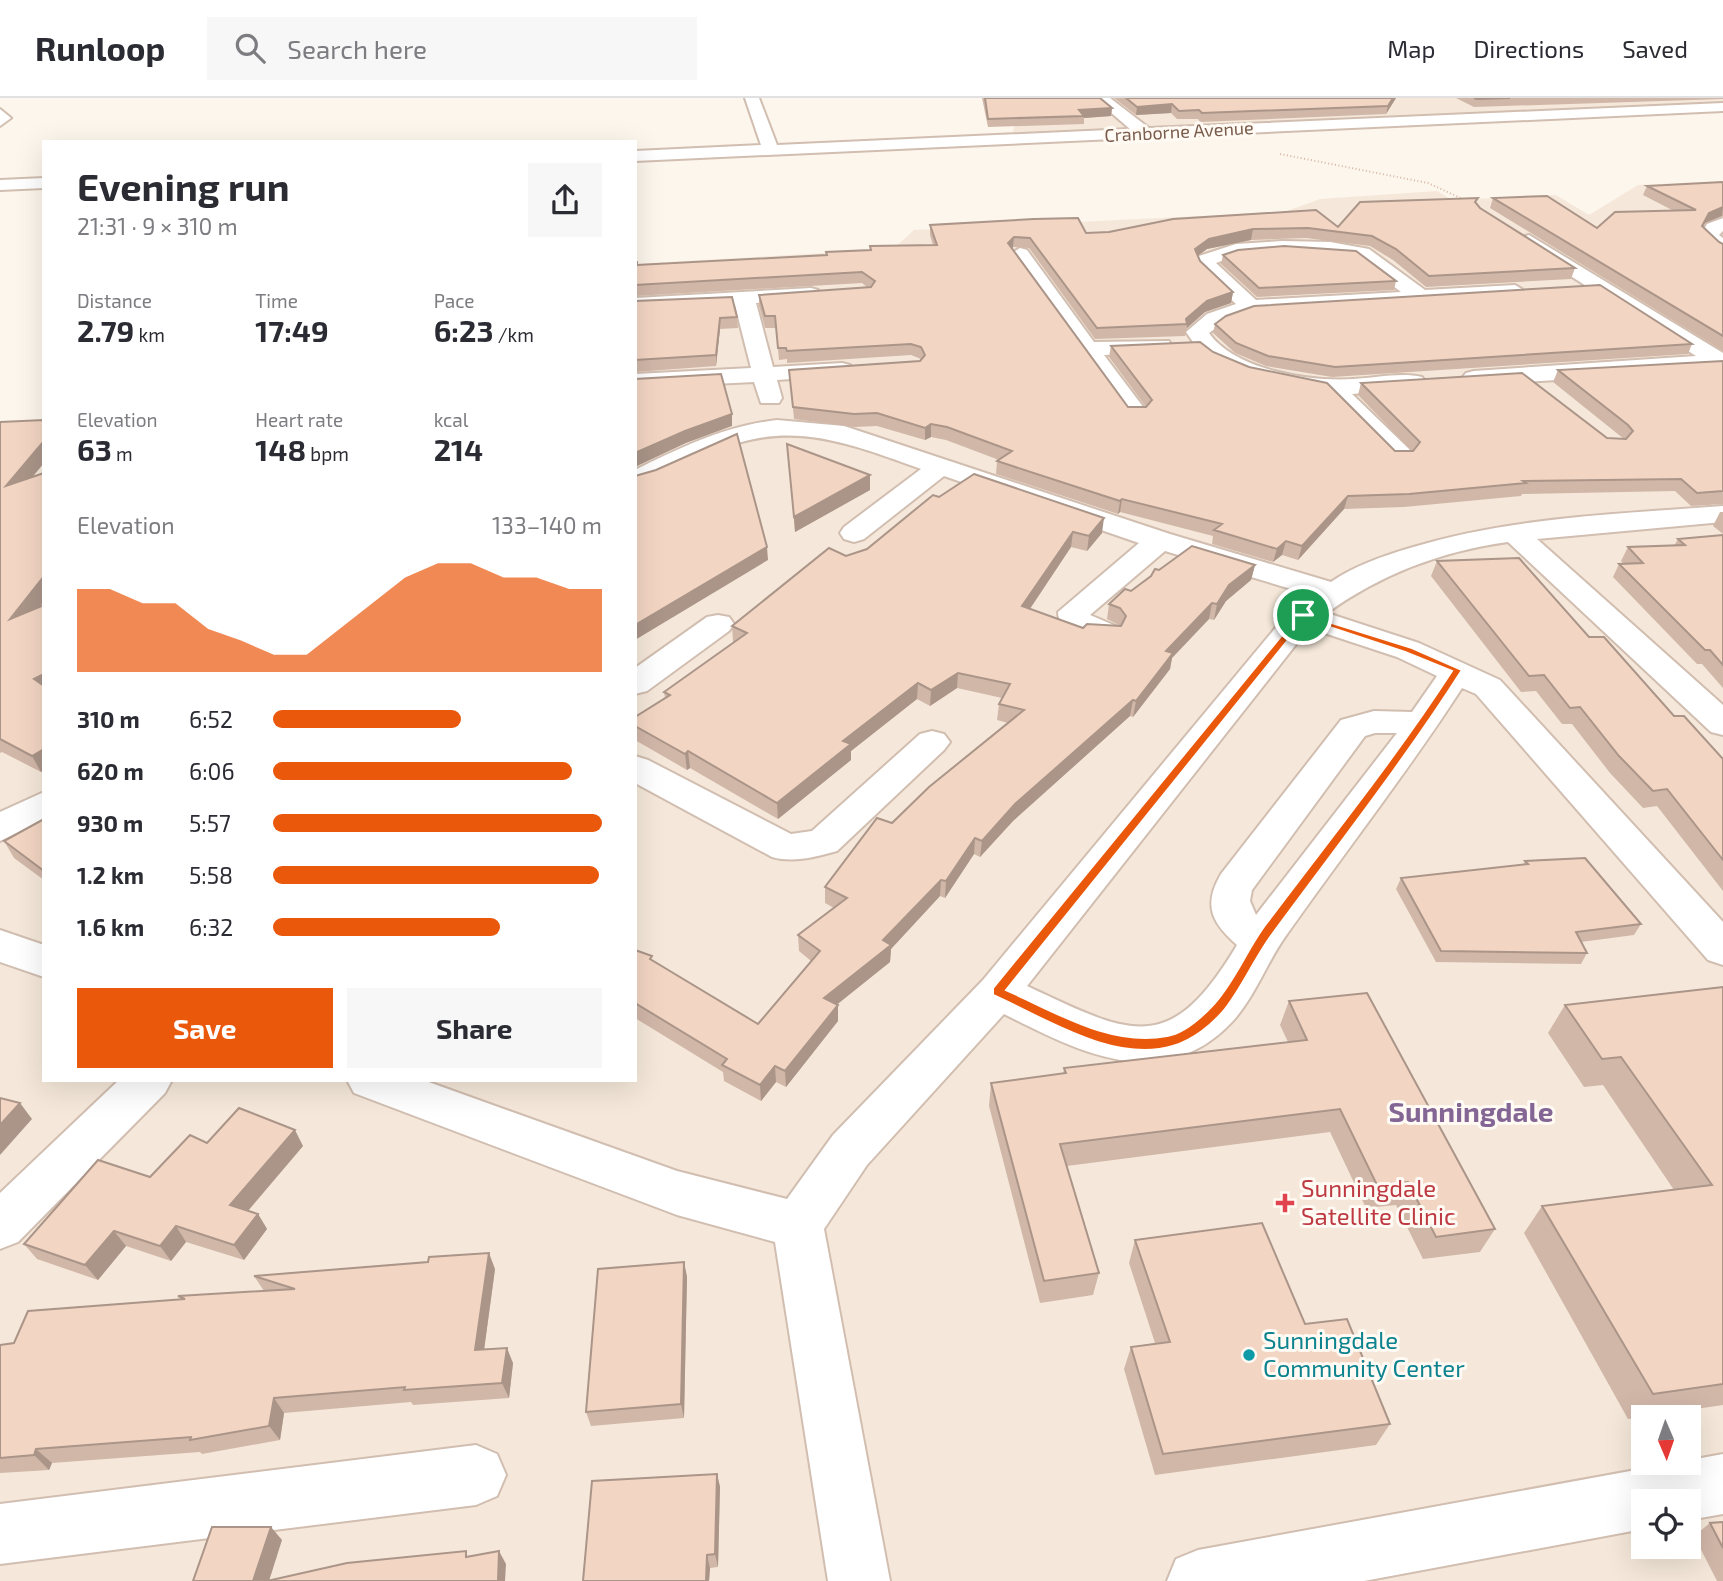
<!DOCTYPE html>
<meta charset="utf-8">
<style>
body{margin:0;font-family:"Exo 2",sans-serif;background:#f7f7f7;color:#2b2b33;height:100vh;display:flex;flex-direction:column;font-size:26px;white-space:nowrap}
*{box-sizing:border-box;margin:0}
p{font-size:23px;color:#7c7c81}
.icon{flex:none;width:38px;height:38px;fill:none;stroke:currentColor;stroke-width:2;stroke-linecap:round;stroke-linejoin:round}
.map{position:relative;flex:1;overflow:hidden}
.side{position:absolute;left:42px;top:42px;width:595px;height:942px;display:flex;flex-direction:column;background:#fff;border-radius:0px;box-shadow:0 7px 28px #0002}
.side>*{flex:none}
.needle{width:46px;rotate:178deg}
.fabs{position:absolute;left:1631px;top:1307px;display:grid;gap:14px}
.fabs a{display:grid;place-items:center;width:70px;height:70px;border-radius:0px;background:#fff;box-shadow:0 7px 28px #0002;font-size:35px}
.pin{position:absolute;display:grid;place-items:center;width:60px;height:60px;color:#fff;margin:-30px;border:4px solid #fff;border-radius:50%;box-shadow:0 2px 7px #0007}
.round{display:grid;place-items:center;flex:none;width:74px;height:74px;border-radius:0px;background:#f7f7f7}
.overview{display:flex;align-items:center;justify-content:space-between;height:119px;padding:0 35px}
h1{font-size:38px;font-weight:700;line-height:52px}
.stats{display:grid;grid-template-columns:repeat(3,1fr);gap:10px;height:119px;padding:7px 35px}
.stats div{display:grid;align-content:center}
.stats b{font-size:30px;font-weight:700}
.stats small{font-size:19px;font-weight:400}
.stats p{font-size:19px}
.chart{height:196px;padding:14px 35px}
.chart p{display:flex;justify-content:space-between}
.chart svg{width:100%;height:126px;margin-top:7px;fill:#ea580c;opacity:.7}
.action{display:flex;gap:14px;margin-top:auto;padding:14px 35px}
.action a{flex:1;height:80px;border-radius:0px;background:#ea580c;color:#fff;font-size:28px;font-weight:700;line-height:80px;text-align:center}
.action a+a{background:#f7f7f7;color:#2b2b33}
ul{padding:0 35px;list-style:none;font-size:23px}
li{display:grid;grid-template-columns:112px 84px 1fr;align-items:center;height:52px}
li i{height:18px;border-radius:9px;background:#ea580c}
header{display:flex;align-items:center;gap:42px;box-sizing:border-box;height:98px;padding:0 35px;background:#fff;border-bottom:2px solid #e1e1e2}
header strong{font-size:33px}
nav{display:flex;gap:38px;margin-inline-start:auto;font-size:24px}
.search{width:490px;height:63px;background:#f7f7f7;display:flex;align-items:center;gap:18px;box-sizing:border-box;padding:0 24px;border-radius:0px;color:#7c7c81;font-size:26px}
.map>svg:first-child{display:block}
</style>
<header>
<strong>Runloop</strong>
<div class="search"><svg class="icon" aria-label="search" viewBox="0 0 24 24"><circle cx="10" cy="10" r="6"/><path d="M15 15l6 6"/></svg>Search here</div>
<nav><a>Map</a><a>Directions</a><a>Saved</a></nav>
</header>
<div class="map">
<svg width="1723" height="1483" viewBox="0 0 1723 1483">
<rect width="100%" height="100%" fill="#fdf6ec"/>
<g fill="#f5e8da" fill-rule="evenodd">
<path d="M1017 0H1723V5L1013 36Z"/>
<path d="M1723 83V1483H0V324L44 321V982H635V166L893 151 914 132 1284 114 1320 101 1437 93 1452 102 1556 97 1589 117 1638 87ZM1643 1320H1689V1365H1643ZM1643 1404H1689V1449H1643Z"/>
</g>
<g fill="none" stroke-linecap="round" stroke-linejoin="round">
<g stroke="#d1beb0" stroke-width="4">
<g id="minor">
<path d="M745 0H759L777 47 1130 31 1094 0H1110L1149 30 1723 5V13L635 63V53L761 47Z"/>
<path d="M0 11 11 20 0 28Z"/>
<path d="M44 80V90L0 92V82Z"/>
<path d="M1723 120V133L1719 137 1723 140V155L1716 153 1700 138 1707 126Z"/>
<path d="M1529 137 1723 255V272L1474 287 1466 285 1462 280 1466 275 1474 273 1696 258 1522 147 1519 143 1522 139Z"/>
<path d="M1282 143 1330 144 1369 151 1425 192 1515 187 1525 193 1515 199 1251 215 1223 225 1209 235C1235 272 1310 284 1353 281 1375 280 1401 274 1422 279L1426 284 1422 289 1414 291 1352 296 1409 351 1413 357 1409 363H1391L1325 296 1278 288 1229 272 1198 251 1186 234 1207 216 1236 206 1200 172 1196 162 1199 158 1236 146ZM1282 154 1355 159 1401 194 1256 202 1216 165 1236 158Z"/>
<path d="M1020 150 1027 152 1094 244 1169 243 1172 248 1169 253 1161 255 1104 257 1147 314 1144 319H1126L1010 156Z"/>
<path d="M811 190 818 192 821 196 818 200 756 205 773 269 842 265 850 267 854 272 850 277 777 282 782 300 779 305H761L754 284 635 290V276L751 270 735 207 635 212V200Z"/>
<path d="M777 322 844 328 1170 436 1331 484C1354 468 1383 458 1410 450 1511 419 1618 416 1723 408V424L1537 441 1723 607V637L1711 634 1508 444C1442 453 1381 476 1327 515L1419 545 1500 582 1723 824V867L1708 862 1476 596 1462 590C1408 674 1344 755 1285 839 1266 866 1255 899 1232 924 1215 942 1194 956 1169 961 1114 974 1052 940 1004 916L867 1067 824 1131 890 1483H828L775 1144 677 1117 354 995 347 982H423L677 1073 787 1101 833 1037 983 882 1292 510 1311 497 1165 453 1090 517 1116 528 1121 535 1116 542C1098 546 1058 536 1058 514L1139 445 944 378 864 441 854 444 844 441 840 435 844 429 921 371C850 346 793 321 718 352 691 363 664 383 635 390V372C682 349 725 328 777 322ZM1309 530 1397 559 1437 578 1412 614 1374 613 1341 622 1221 776C1203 807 1211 824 1237 847 1170 960 1131 937 1027 888ZM1375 635H1397L1256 817 1250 803 1252 792 1365 638Z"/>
<path d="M718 517 729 519 734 526 729 533 647 593 635 596V570L707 519Z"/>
<path d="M932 633 944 636 950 644 944 652 837 753C816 759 793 765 772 759L635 685V658L648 662 791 736 812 733 920 636Z"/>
<path d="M44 694V722L0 743V714Z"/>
<path d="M0 832 44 847V879L0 864Z"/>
<path d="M119 982H172L165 995 18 1144 0 1151V1095Z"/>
<path d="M476 1347 497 1356 506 1377 497 1398 476 1407 0 1466V1406Z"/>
<path d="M1723 1356V1416L1689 1422V1404H1643V1431L1364 1483H1167L1176 1461 1198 1452Z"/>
</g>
</g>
<path stroke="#d9b8a5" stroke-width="2" stroke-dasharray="1 2.5" stroke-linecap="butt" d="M1280 56 1428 85 1467 103"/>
<use href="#minor" fill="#fff" fill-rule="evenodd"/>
</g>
<g fill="#d1b7a8">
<path d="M982 0H1100L1112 10 1111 18 1084 20V26L988 29Z"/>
<path d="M1114 0H1396L1386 16 1200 24 1198 21H1177L1171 15 1136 17Z"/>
<path d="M1456 0H1723V1L1474 9Z"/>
<path d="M1723 84V118H1722L1705 125 1703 129 1719 144 1723 146V253L1490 110 1493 100 1597 130 1674 113 1643 97 1647 88Z"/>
<path d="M1478 100 1476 105 1480 110 1575 170 1571 181 1426 189 1393 162 1370 148 1306 140 1251 142 1207 151 1198 158 1200 163 1233 194 1231 205 1205 214 1187 230 1185 238 1095 241 1029 150 1013 149 1012 151 1128 309H1146L1109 259 1111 248 1213 254 1395 353H1412L1358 297 1361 285 1607 340 1624 341 1553 284 1558 272 1723 263V406L1691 408 1675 393 1522 396 1521 398 1404 409 1344 411 1298 462 1282 457 1273 464 1212 446 1213 438 1120 414 1118 416 996 376 997 363 999 362 946 342 931 339 925 342 877 328 854 329 794 321 789 272 920 263 921 261 911 257 787 265V261L779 262 776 230H765L759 208V197L867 189 862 185 635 198V164L637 167 826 157 870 152V148L933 147 930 137V127L1086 135 1338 129Z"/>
<path d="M1223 157 1396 183 1394 192 1257 199 1221 166Z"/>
<path d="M635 203 737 219 738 230 720 231 716 268 635 274Z"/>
<path d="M1215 226 1692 246 1688 256 1332 279 1266 268 1235 255 1213 235Z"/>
<path d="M44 322V365L32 379 44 503 40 509 44 507V672L41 674 2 654 0 655V324Z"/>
<path d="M787 346 870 377V392L795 434Z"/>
<path d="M933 397 1102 435 1087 453 1071 449 1030 511 1083 530 1119 528 1117 526 1107 521 1109 506 1131 493 1159 472 1255 467 1251 482 1226 503 1214 522 1209 521 1172 560 1170 571 1133 619 1130 618 1013 723 980 759 974 756 945 800 940 798 891 851 890 864 837 906 838 923 786 989 776 984 761 1003 724 983 723 974 635 920V852L758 926 811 863 799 853 798 837 834 810 825 805V789L892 725 1008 625 997 622 999 606 1002 600 957 590 930 608 917 601 851 653V662L778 721 690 670 687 672 635 642V619L665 600 664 594 735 544H733L732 528 846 458 867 451Z"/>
<path d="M1720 414H1723V436L1713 428Z"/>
<path d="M1723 437V590L1702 566H1697L1613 479 1619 466H1624L1621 463 1628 449 1674 448 1678 441Z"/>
<path d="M1437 463 1589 539 1674 618 1723 661V793L1657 708 1643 710 1610 675 1572 626H1562L1536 593 1521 594 1431 478Z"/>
<path d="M44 721V782L14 760 4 743Z"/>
<path d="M1525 763 1641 826 1634 837 1581 844 1587 855 1581 866 1436 864 1396 791 1401 780 1523 767Z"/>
<path d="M1723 889V1307L1628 1321 1524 1135 1542 1108 1674 1092 1603 987 1584 989 1548 935 1565 907Z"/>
<path d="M1289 903 1495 1131 1480 1154 1423 1161 1396 1107 1366 1110 1330 1034 1067 1068 1099 1175 1093 1197 1040 1205 989 1008 991 985 1063 976 1064 970 1288 944 1280 927Z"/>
<path d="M207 1045 303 1048 248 1113 258 1116 267 1131 244 1162 186 1144 171 1163 126 1148 98 1182 37 1161 24 1146 150 1079Z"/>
<path d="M1135 1142 1305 1226 1390 1326 1376 1347 1155 1377 1124 1271 1131 1249 1155 1245 1129 1165Z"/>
<path d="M684 1164 687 1179 684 1320 591 1328 586 1314Z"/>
<path d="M495 1171 484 1252 513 1265 509 1300 413 1307 411 1304 284 1315 280 1342 202 1356 200 1354 52 1365 49 1372 0 1375V1247L14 1245 181 1201 178 1198 264 1193 254 1178Z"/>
<path d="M717 1376 720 1389 718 1469 710 1470 709 1483H583Z"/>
<path d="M1723 1424V1483H1717L1694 1438 1710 1425Z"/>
</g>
<g fill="#aa9588">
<path d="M1393 0H1396L1386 16 1388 8Z"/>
<path d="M1172 6 1171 15 1136 17 1137 9Z"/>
<path d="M1112 10 1111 18 1084 20V18L1079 12Z"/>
<path d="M1723 109 1722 118 1705 125 1697 138 1709 115Z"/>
<path d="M1253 131 1251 142 1207 151 1193 161 1195 151 1209 141Z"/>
<path d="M1014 139 1013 149 1007 156 1008 145Z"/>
<path d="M1233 194 1231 205 1205 214 1187 230 1186 221 1207 203Z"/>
<path d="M720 220V231L716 268V257Z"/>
<path d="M732 316V328L686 345 635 369V355L685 333Z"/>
<path d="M931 326V339L925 342V330Z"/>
<path d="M44 343V365L13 402 6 388Z"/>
<path d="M870 377V392L795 434 794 419Z"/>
<path d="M1348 398 1344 411 1298 462 1302 448Z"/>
<path d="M1122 401 1120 414 1118 416 1120 403Z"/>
<path d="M1104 420 1102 435 1087 453 1089 438Z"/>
<path d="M1073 434 1071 449 1021 524 1022 508Z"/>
<path d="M1286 443 1282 457 1273 464 1277 451Z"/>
<path d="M767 449 768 462 635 542V527Z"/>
<path d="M1255 467 1251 482 1226 503 1214 522 1217 506 1229 487Z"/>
<path d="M44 478V503L19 537 10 521Z"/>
<path d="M1212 505 1209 521 1172 560 1170 571 1133 619 1136 603 1166 553Z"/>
<path d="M958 575 957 590 930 608 931 592Z"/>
<path d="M44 576V596L34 581Z"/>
<path d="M918 585 917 601 851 653V662L778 721 777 705 843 643Z"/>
<path d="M1133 602 1130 618 1013 723 980 759 982 743 1015 706Z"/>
<path d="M44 651V672L41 674 32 658Z"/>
<path d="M688 653 690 670 687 672 685 656Z"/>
<path d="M975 740 974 756 945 800 946 783Z"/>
<path d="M941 782 940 798 891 851 890 864 824 917V900L883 842Z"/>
<path d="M838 907V923L786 989 785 973Z"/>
<path d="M775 968 776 984 761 1003 760 987Z"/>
<path d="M20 1005 32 1021 0 1057V1027Z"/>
<path d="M295 1032 303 1048 240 1122 230 1107Z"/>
<path d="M258 1116 267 1131 244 1162 234 1147Z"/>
<path d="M176 1128 186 1144 171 1163 160 1148Z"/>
<path d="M114 1133 126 1148 98 1182 85 1167Z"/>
<path d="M489 1155 495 1171 482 1267 475 1252Z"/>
<path d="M684 1164 687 1179 684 1320 681 1306Z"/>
<path d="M507 1250 513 1265 509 1300 502 1285Z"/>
<path d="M274 1300 284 1315 280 1342 269 1328Z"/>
<path d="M36 1351 52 1365 49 1372 34 1357Z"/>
<path d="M717 1376 720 1389 718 1469 715 1456Z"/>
<path d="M271 1429 282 1442 269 1483H253Z"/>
<path d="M499 1453 506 1466 505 1483H498Z"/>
<path d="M707 1457 710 1470 709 1483H706Z"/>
</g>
<g fill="#f3d5c3" stroke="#aa9588" stroke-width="2">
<path d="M985 0H1100L1112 10 1079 12 1084 18 988 21Z"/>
<path d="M1126 0H1393L1388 8 1202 15 1199 12 1179 13 1172 6 1137 9Z"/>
<path d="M1474 0H1510L1477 1Z"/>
<path d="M1723 84V109L1709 115 1702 128 1719 144 1723 146V238L1493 100 1547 98 1597 130 1615 114 1696 112 1647 88Z"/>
<path d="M1478 100 1475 104 1480 110 1575 170 1429 178 1396 151 1372 138 1308 130 1253 131 1209 141 1195 151 1200 163 1233 194 1207 203 1186 221 1187 226 1097 230 1030 140 1014 139 1008 145 1128 309H1146L1152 302 1111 248 1200 244 1213 254 1249 269 1327 285 1395 353H1413L1420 344 1361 285 1522 275 1607 340 1626 341 1633 333 1628 327 1558 272 1723 263V393L1697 395 1681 381 1523 383 1526 385 1409 396 1348 398 1302 448 1286 443 1277 451 1214 432 1222 426 1122 401 1120 403 997 363 1012 353 947 329 931 326 925 330 877 315 854 316 793 309 789 272 920 263 925 257 921 249 911 246 787 253 786 250H778L775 218H765L759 197 871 189 875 183 862 174 635 187V164H637V167L827 157 826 154 871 152 870 148 937 147 930 127 1034 121 1078 120 1086 135 1109 134 1173 121 1316 112 1338 129 1360 104Z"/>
<path d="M1284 148 1356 153 1396 183 1259 190 1223 157 1238 152Z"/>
<path d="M1600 187 1692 246 1335 269 1268 258 1236 245 1215 226 1226 218 1254 208Z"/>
<path d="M732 199 737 219 720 220 716 257 635 262V203Z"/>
<path d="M721 276 732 316 685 333 635 355V281Z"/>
<path d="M44 322V343L6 388 44 375V478L10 521 44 507V576L34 581 44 588V651L32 658 0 641V324Z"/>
<path d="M737 336 767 449 635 527V378L656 372Z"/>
<path d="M787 346 870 377 794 419Z"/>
<path d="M974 376 1104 420 1089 438 1073 434 1022 508 1083 530 1087 526 1121 528 1126 518 1120 510 1109 506 1125 491 1131 493 1151 478 1155 471 1159 472 1192 448 1255 467 1229 487 1217 506 1212 505 1166 553 1173 555 1136 603 1133 602 1015 706 982 743 975 740 946 783 941 782 883 842 891 847 824 900 838 907 785 973 775 968 760 987 722 967 727 961 635 905V852L652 858 650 861 758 926 820 853 798 837 847 800 825 789 877 720 892 725 929 689 1024 612 999 606 1010 586 958 575 931 592 918 585 843 643 851 646 777 705 688 653 685 656 635 628V619L670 597 664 594 747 535 732 528 829 450 846 458 867 451 933 397 939 399Z"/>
<path d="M1723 437V567L1710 552H1705L1619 466 1643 465 1628 449 1685 447 1678 441Z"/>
<path d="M1519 460 1589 539H1604L1674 618H1684L1723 661V762L1667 691 1653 693 1619 658 1580 609 1570 610 1544 577 1529 578 1437 463Z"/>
<path d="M44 721V773L4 743Z"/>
<path d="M1585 760 1641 826 1576 834 1587 855 1441 853 1401 780 1528 766 1525 763Z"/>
<path d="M1723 889V1286L1653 1296 1542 1108 1712 1087 1621 959 1602 961 1565 907Z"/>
<path d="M1367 895 1495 1131 1436 1139 1408 1084 1377 1087 1340 1011 1060 1046 1099 1175 1044 1183 991 985 1066 975 1064 970 1307 942 1289 903Z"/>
<path d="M0 1000 20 1005 0 1027Z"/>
<path d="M239 1010 295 1032 230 1107 258 1116 234 1147 176 1128 160 1148 114 1133 85 1167 24 1146 98 1062 150 1079 190 1037 207 1045Z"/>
<path d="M1262 1125 1305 1226 1347 1221 1390 1326 1163 1356 1131 1249 1170 1244 1135 1142Z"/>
<path d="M489 1155 475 1252 507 1250 502 1285 404 1292 405 1289 274 1300 269 1328 190 1342 191 1339 36 1351 34 1357 0 1360V1247L14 1245 28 1213 185 1201 178 1198 295 1191 254 1178 428 1164 429 1159Z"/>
<path d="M684 1164 681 1306 586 1314 598 1171Z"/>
<path d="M717 1376 715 1456 707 1457 706 1483H583L592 1383Z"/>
<path d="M1723 1424V1450L1710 1425Z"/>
<path d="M212 1429H271L253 1483H193Z"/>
<path d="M466 1453V1459L499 1453 498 1483H267L347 1465Z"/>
</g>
<path fill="#ea580c" stroke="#fff" stroke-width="2" fill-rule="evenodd" d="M1300 515 1412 550 1462 572C1404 663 1337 748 1273 835 1255 859 1243 888 1225 911 1212 927 1193 942 1173 948 1114 966 1045 920 993 897V890ZM1305 521 1405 554 1452 573C1395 661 1329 742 1266 826 1247 851 1235 883 1214 906 1202 919 1185 935 1167 938 1110 949 1056 914 1006 892Z"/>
<path fill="#e0444e" stroke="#fffaf3" stroke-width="2.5" d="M1281.5 1094.5h7v7h7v7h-7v7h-7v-7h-7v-7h7z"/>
<circle fill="#0f9aa8" stroke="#fffaf3" stroke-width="2.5" cx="1249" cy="1257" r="7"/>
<g text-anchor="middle" stroke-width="6" stroke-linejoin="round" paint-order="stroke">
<g font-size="18" fill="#7a5c4d" stroke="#fffaf3">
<text transform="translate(1179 34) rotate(-3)" y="6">Cranborne Avenue</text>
</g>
<g font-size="24" fill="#be3a42" stroke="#fffaf3" text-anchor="start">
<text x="1301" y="1099">Sunningdale<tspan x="1301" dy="28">Satellite Clinic</tspan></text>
</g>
<g font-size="24" fill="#0d838f" stroke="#fffaf3" text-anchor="start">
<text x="1263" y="1251">Sunningdale<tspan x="1263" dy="28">Community Center</tspan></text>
</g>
<g font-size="28" font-weight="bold" fill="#846695" stroke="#fffaf3">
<text x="1471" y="1024">Sunningdale</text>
</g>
</g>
</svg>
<div class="fabs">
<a><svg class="needle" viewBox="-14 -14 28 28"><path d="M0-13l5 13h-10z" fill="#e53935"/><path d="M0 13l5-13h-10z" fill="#7c7c81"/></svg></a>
<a><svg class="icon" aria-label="locate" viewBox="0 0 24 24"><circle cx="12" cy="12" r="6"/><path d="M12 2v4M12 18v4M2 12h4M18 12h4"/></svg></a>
</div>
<div class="pin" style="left:1303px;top:517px;background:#1e9e55"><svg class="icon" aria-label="arrive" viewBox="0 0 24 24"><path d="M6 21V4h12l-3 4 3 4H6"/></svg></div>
<section class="side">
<div class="overview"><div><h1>Evening run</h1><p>21:31 · 9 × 310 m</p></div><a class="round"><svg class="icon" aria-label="share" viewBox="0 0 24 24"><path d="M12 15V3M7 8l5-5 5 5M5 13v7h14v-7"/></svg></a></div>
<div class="stats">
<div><p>Distance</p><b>2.79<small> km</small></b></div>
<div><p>Time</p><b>17:49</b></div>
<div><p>Pace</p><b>6:23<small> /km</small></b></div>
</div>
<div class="stats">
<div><p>Elevation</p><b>63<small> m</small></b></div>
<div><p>Heart rate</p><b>148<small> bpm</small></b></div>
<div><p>kcal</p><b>214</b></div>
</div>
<div class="chart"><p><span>Elevation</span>133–140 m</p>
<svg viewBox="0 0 160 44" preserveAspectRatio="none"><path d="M0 44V15L10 15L20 20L30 20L40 29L50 33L60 38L70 38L80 29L90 20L100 11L110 6L120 6L130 11L140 11L150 15L160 15V44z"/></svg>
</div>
<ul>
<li><b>310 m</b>6:52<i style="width:57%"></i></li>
<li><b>620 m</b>6:06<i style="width:91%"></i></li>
<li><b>930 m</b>5:57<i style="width:100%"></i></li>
<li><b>1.2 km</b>5:58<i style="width:99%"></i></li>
<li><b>1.6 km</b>6:32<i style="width:69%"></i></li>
</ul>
<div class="action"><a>Save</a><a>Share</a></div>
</section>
</div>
